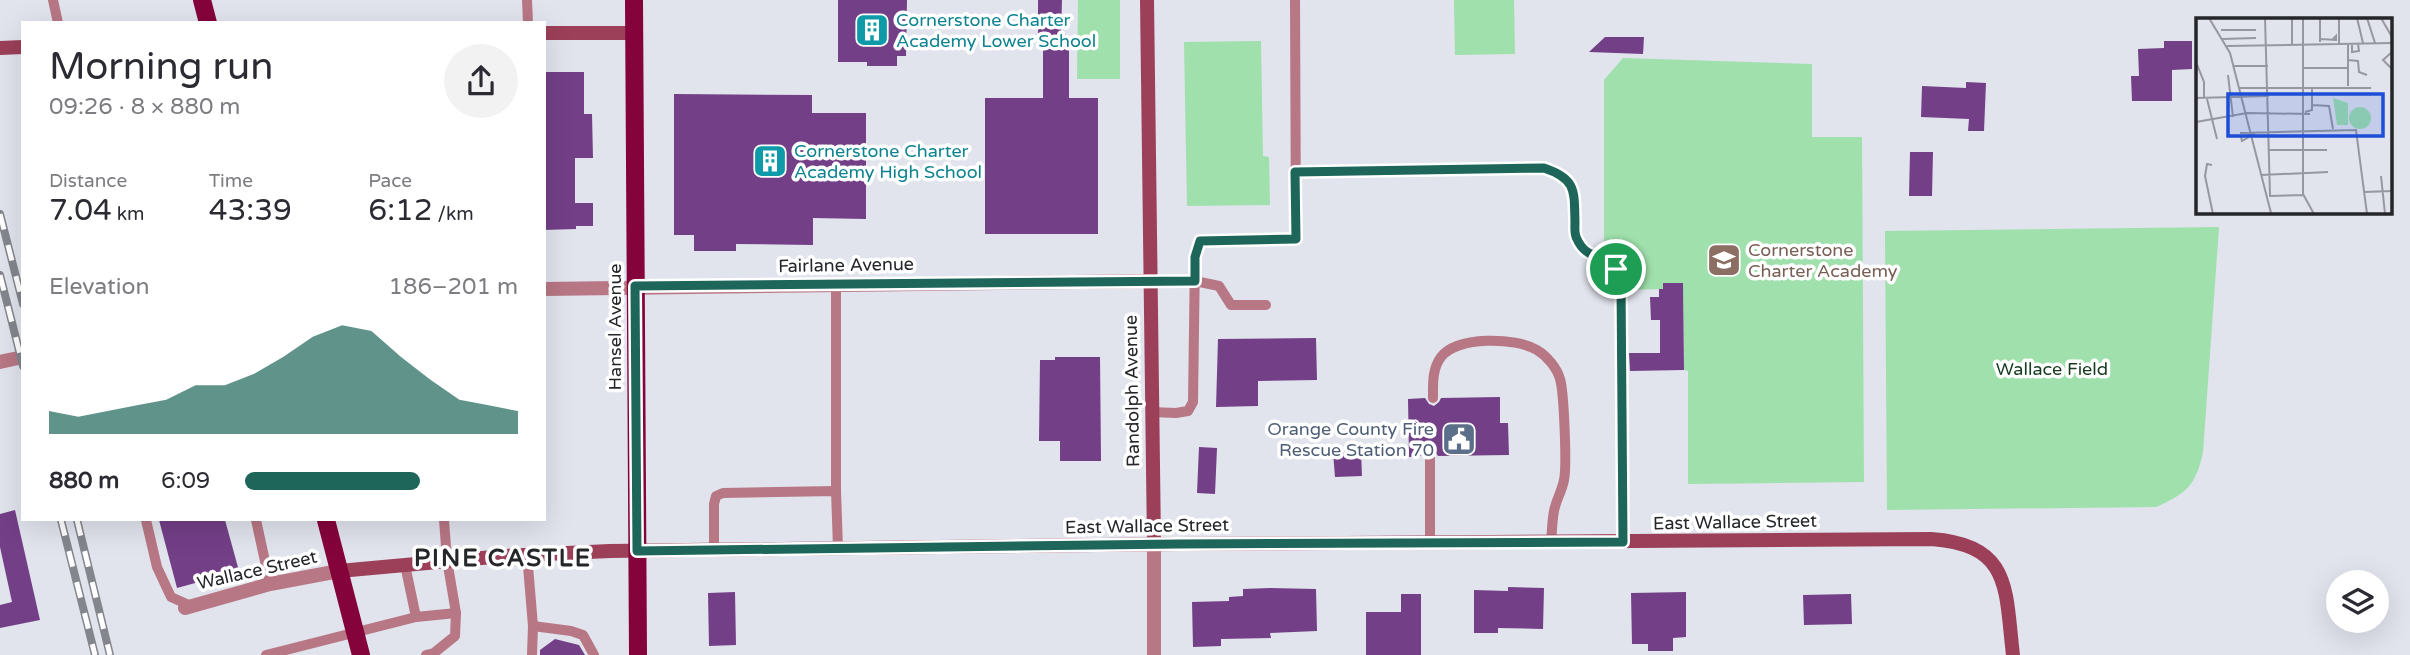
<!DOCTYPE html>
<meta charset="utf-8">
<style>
body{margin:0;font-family:"Varela Round",sans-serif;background:#f2f2f3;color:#2b2b33;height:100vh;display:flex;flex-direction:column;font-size:26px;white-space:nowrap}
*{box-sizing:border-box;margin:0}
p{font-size:23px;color:#7c7c81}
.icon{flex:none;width:38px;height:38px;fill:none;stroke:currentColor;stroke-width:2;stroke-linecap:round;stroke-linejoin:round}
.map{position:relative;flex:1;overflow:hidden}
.details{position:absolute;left:21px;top:21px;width:525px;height:500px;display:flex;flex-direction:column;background:#fff;border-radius:0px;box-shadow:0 7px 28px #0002}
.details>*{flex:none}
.controls{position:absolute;left:2326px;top:570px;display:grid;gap:14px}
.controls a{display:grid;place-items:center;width:63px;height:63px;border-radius:50%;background:#fff;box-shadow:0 7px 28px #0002;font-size:35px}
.pin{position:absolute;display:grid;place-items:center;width:60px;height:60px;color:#fff;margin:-30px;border:4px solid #fff;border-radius:50%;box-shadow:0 2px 7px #0007}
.round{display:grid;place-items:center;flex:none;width:74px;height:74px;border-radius:37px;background:#f2f2f3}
.headline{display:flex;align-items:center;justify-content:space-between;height:119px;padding:0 28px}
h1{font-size:38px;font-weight:600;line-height:52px}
.stats{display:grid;grid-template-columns:repeat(3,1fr);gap:10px;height:119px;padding:7px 28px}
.stats div{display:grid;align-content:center}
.stats b{font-size:30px;font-weight:600}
.stats small{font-size:19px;font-weight:400}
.stats p{font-size:19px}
.chart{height:196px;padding:14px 28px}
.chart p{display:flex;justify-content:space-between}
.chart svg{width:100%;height:126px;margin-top:7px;fill:#1e665a;opacity:.7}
ul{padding:0 28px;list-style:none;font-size:23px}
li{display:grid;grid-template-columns:112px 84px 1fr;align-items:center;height:52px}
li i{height:18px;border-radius:9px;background:#1e665a}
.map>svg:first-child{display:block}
</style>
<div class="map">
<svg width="2410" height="655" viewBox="0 0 2410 655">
<rect width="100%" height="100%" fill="#e1e3ed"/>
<g fill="#9fe0ac">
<path d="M1078 0H1120V79H1077Z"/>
<path d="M1454 0H1514L1515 54 1455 55Z"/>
<path d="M1261 41 1263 156 1269 157 1270 205 1187 206 1184 42Z"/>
<path d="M1623 58 1812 64V137H1862L1864 482 1688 484V371L1684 370 1683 283H1663V289L1627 290C1626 274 1620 260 1604 255V80Z"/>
<path d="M2219 227 2203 452C2196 485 2187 493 2156 507L1887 510 1885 231Z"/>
</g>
<g fill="#733f87">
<path d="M838 0H907L906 56H897V66H867V62H838Z"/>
<path d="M1038 0H1062L1061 34H1066V40H1069V98H1098V234H985V98H1043V34H1038Z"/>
<path d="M1605 37H1644L1643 54 1589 52Z"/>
<path d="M2164 41H2192V69L2172 70V101H2132L2131 76H2139L2138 49 2164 48Z"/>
<path d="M544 72H584V114H592L593 158H575V203H593V226H576V229L544 230Z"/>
<path d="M1966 82 1986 83 1984 131H1968L1969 119 1921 117 1922 86 1966 88Z"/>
<path d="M674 94 812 95V113H866V219L813 218V245L736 244V251H694V235H674Z"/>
<path d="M1910 152H1933L1932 196H1909Z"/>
<path d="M1663 283H1683L1684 370 1630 371 1629 353H1660V320H1651L1650 297H1659V289H1663Z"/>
<path d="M1316 338 1317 380 1258 381V406L1216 407 1218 339Z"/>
<path d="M1055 357H1100L1101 461H1060V441H1039L1040 360H1055Z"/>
<path d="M1500 397V423H1508L1509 455 1438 456 1434 450 1429 448 1424 452 1422 456 1409 457 1408 399 1425 398 1429 404 1434 406 1439 402 1441 398Z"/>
<path d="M1199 447 1217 448 1215 494 1197 493Z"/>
<path d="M1361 451 1362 476 1335 477 1333 452Z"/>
<path d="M15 510 40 620 0 628V605L12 602 0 547V514Z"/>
<path d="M159 520H225L239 571 177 588Z"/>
<path d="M1508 587 1544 588 1543 629 1498 628V633H1474V590L1508 591Z"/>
<path d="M1270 588 1316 589 1317 631 1270 633 1271 638 1221 639V646L1193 647 1192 602 1229 601V597L1243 596V589Z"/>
<path d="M735 592 736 645 709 646 708 593Z"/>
<path d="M1686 592V637L1673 638V651H1648V644H1632L1631 593Z"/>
<path d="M1401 594H1421V655H1366V612H1401Z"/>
<path d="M1851 594 1852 624 1804 625 1803 595Z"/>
<path d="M555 639 579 645 585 655H540V650Z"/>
</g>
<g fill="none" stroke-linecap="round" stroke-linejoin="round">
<g stroke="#b87785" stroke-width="10">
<path d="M53 0 58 23"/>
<path d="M527 0 528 23"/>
<path d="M1295 171 1544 168C1577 179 1574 191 1575 223 1575 228 1574 234 1577 239 1587 264 1610 250 1621 283L1623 542"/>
<path d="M1149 281H1195L1219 286 1231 305H1266"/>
<path d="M836 284V491"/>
<path d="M1433 398C1433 384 1432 369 1441 357 1457 336 1515 337 1537 350 1547 356 1557 368 1560 379 1564 392 1567 466 1564 480 1562 491 1556 500 1554 511 1552 521 1552 532 1551 543"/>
<path d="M1151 412 1176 413 1188 411 1193 402 1195 257 1200 241 1296 239 1295 0"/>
<path d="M146 520 157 567 171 597 191 606"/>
<path d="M256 520 270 584"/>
<path d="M1430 543V456"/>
<path d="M714 550V504L716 496 723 493 836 491 838 548"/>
<path d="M527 554 533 626 532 655"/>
<path d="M405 565 416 617 456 613"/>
<path d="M533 626 571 631 583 635 594 655"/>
<path d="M266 655 416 617"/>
<path d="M426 655 434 653 455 636 456 613 447 560 444 520"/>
</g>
<g stroke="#b87785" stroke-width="14">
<path d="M544 289 1149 281"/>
<path d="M0 362 23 357"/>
<path d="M1154 544V655"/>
<path d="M185 608 270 584 339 571"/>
</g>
<g stroke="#9c3f59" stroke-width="14">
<path d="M1147 0 1154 544"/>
<path d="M544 33H634"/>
<path d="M0 48 23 47"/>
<path d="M339 571 504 556 610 551 1178 544 1931 539C2012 545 2005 589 2013 655"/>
</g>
<g stroke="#85033b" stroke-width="18">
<path d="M202 0 208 23"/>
<path d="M634 0 638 655"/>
<path d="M326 520 361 655"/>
</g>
<g stroke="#84868d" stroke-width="8">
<g id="rail">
<path d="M0 214 23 304"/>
<path d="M0 275 23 366"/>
<path d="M61 520 95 655"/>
<path d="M77 520 110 655"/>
</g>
</g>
<use href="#rail" stroke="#fff" stroke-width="5" stroke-dasharray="16" stroke-linecap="butt"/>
</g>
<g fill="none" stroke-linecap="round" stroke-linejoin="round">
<g stroke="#fff" stroke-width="14">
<path id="route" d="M1544 168C1577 179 1574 191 1575 222 1575 228 1574 234 1577 239 1588 264 1610 250 1621 283L1623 542 1178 544 637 551 635 286 1195 281V257L1200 241 1296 239 1295 172Z"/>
</g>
<use href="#route" stroke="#1e665a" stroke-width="9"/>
</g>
<defs>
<g id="building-square" transform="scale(1.75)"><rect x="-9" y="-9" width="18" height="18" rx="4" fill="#0f9aa8" stroke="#fff"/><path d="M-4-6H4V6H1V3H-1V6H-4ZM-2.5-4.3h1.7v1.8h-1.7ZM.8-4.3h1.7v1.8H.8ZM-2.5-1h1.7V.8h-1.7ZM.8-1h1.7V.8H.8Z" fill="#fff"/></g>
<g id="school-square" transform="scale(1.75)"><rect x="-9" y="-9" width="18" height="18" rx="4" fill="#8d6e63" stroke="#fff"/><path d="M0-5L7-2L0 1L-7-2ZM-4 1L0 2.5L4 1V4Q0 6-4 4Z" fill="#fff"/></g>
<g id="civic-square" transform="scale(1.75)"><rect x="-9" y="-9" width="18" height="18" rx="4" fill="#5c6f8a" stroke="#fff"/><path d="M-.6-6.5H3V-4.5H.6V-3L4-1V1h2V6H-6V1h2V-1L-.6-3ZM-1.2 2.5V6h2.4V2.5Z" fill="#fff"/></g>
</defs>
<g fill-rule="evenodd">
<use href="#building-square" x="872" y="30"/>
<use href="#building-square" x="770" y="161"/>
<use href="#school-square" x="1724" y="260"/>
<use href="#civic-square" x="1459" y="439"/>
</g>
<g text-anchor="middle" stroke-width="7" stroke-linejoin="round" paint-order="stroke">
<g font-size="18" fill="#0d838f" stroke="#fff" text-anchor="start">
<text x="896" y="26">Cornerstone Charter<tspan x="896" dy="21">Academy Lower School</tspan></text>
<text x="794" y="157">Cornerstone Charter<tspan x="794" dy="21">Academy High School</tspan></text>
</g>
<g font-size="18" fill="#785e54" stroke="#fff" text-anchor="start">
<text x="1748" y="256">Cornerstone<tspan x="1748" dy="21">Charter Academy</tspan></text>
</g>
<g font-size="18" fill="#25262a" stroke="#fff">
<text transform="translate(846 265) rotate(-1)" y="6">Fairlane Avenue</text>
<text transform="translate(615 327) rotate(-90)" y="6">Hansel Avenue</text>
<text transform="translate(1132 391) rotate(-91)" y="6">Randolph Avenue</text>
<text transform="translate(1735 522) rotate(-1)" y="6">East Wallace Street</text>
<text transform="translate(1147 526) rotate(-1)" y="6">East Wallace Street</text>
<text transform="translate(257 570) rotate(-13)" y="6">Wallace Street</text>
</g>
<g font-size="18" fill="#173b20" stroke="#fff">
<text x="2052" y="375">Wallace Field</text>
</g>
<g font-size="18" fill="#4e5e75" stroke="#fff" text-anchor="end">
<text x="1434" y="435">Orange County Fire<tspan x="1434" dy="21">Rescue Station 70</tspan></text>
</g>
<g font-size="24" font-weight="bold" letter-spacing="2" fill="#25262a" stroke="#fff">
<text x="503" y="566">PINE CASTLE</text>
</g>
</g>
<g transform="translate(2196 18)">
<rect width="196" height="196" fill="#e1e3ed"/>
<path d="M137 80 152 85V107H141ZM153 100a11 11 0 1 1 22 0a11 11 0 1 1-22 0Z" fill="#9fe0ac"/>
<path fill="none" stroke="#96979f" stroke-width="2" d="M13 0 34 35 75 195M69 0 74 177M96 0V27M107 0V176L118 196M143 0V26M161 0 167 25M171 0 179 25M185 0 196 19M25 12H60M26 21 60 20M124 21 140 22V18L136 22M124 24V0M156 27V34L163 33 162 26M31 28 196 25M196 34 187 42 196 51M152 42 162 43 163 54 171 57M0 44 8 64V80M38 48H72M106 50H152M32 57 37 99M152 68V26M43 70H175M0 80 73 78M11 81 21 121M116 87 133 88 137 111M0 91V61M109 94 116 92V70M0 104 51 95 114 96M44 115 160 112 171 196M53 119 46 123 45 119 59 116M73 132H131M16 147 11 146 9 158 17 196M65 157 132 154M185 158 189 196M168 174 196 173M73 178 107 177"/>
<path fill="#1d4ed8" fill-opacity="0.15" stroke="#1d4ed8" stroke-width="3.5" d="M32 76H187V118H32Z"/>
<rect width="196" height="196" fill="none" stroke="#25262a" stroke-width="3.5"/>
</g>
</svg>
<div class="controls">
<a><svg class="icon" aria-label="layers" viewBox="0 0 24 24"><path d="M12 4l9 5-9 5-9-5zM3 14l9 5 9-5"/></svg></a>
</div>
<div class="pin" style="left:1616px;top:269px;background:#1e9e55"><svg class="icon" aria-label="arrive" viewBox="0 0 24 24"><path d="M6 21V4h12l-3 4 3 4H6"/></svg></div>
<section class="details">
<div class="headline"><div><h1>Morning run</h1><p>09:26 · 8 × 880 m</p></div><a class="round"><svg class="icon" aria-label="share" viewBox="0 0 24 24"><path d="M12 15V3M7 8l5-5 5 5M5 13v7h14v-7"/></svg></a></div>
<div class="stats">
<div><p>Distance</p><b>7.04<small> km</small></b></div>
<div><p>Time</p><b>43:39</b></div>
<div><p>Pace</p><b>6:12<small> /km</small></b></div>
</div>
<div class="chart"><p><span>Elevation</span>186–201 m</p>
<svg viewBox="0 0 160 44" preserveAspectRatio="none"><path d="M0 44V36L10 38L20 36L30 34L40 32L50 27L60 27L70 23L80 17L90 10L100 6L110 8L120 17L130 25L140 32L150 34L160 36V44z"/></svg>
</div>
<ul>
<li><b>880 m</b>6:09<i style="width:64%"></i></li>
</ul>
</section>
</div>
